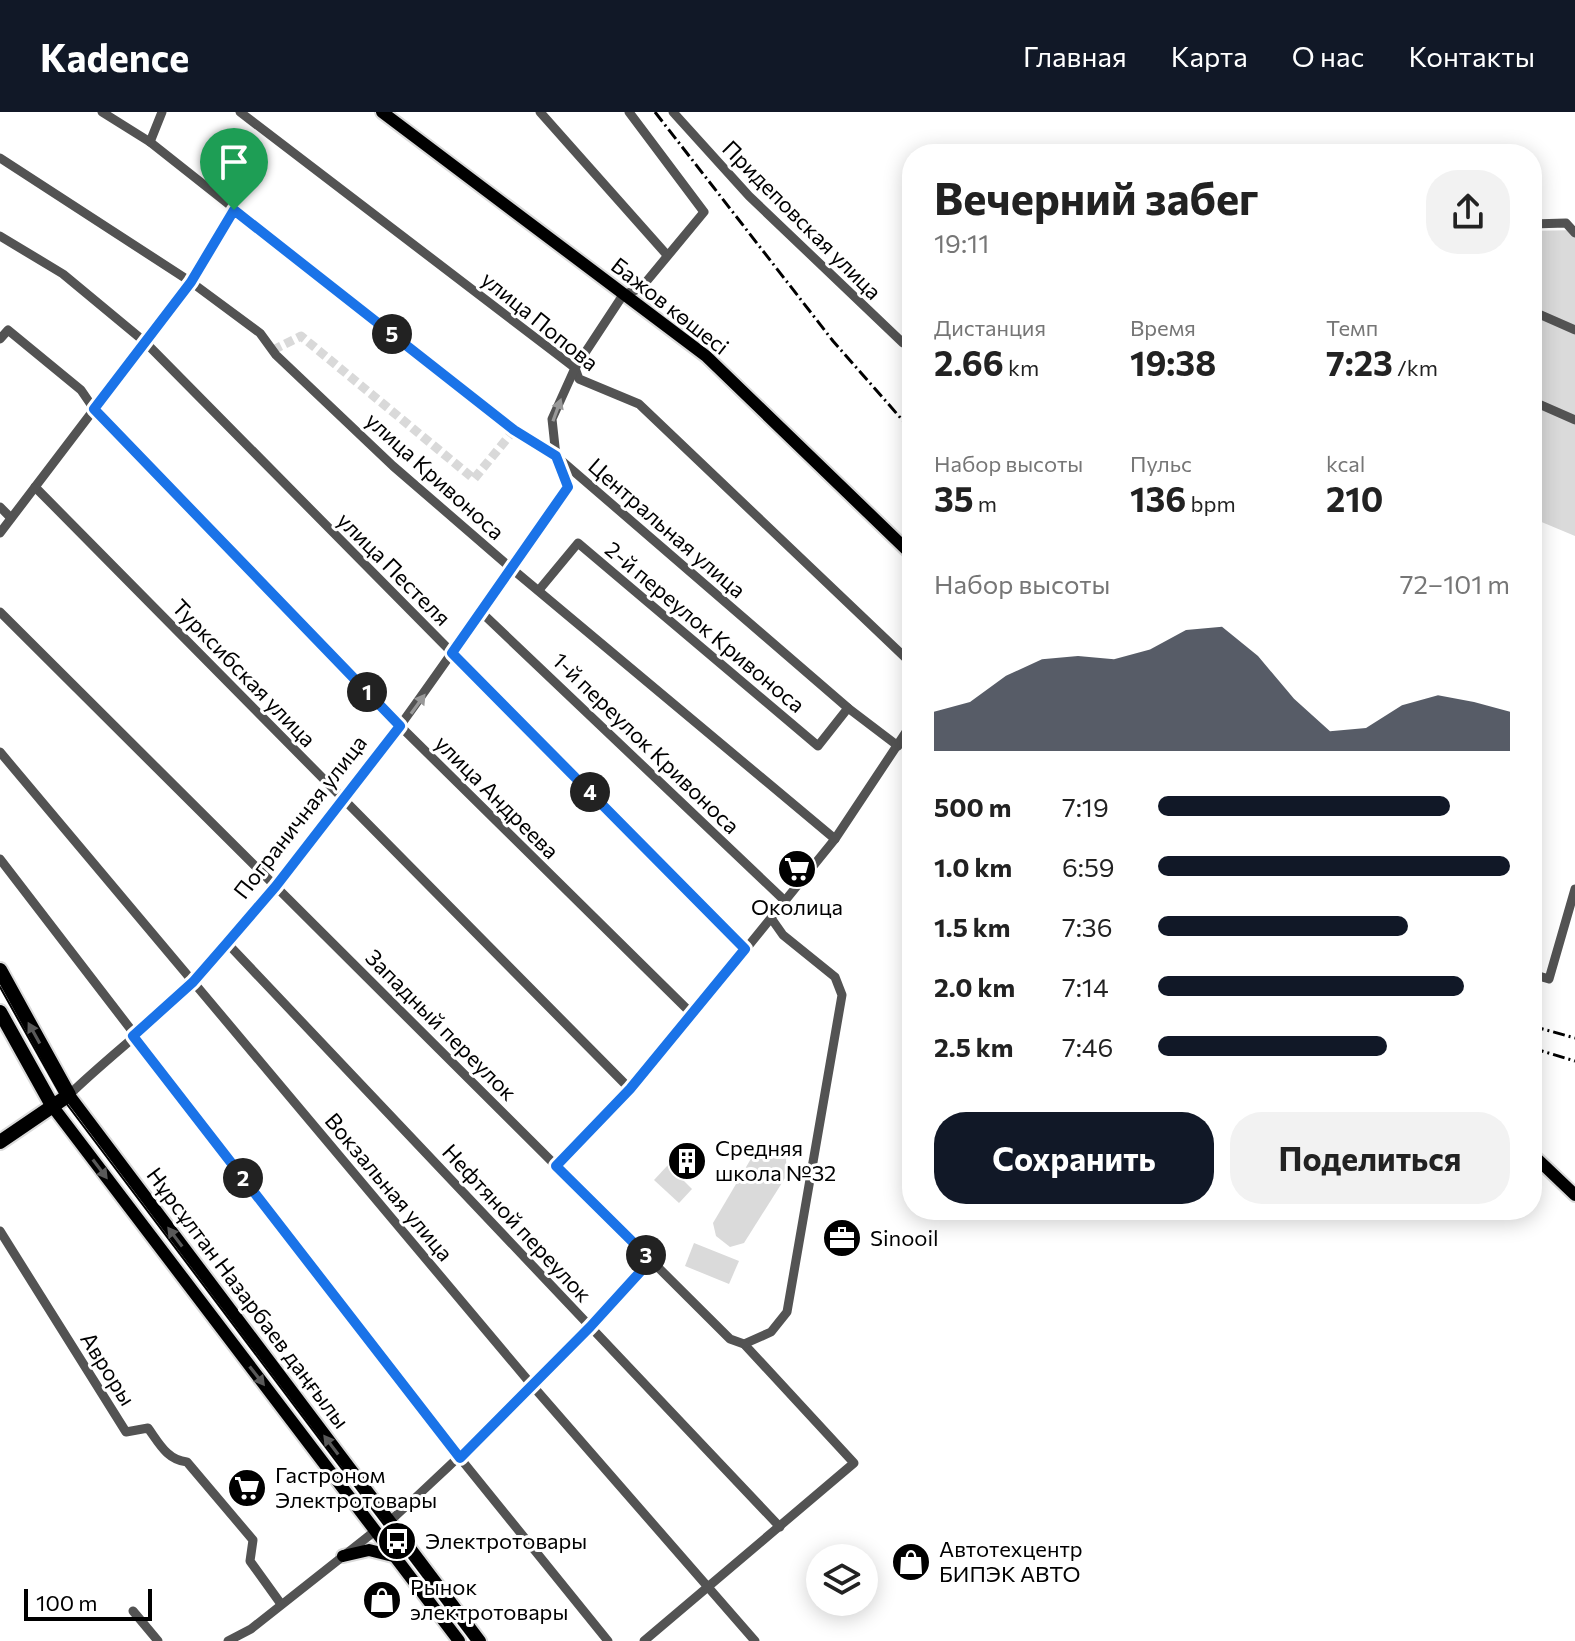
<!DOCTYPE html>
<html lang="ru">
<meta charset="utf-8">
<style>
body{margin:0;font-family:Commissioner,sans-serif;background:#f2f2f2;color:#222;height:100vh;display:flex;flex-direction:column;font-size:30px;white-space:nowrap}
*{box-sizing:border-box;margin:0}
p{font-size:26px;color:#767676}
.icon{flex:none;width:44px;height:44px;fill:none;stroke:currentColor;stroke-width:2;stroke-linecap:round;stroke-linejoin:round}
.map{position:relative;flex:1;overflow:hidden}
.panel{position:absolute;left:902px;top:32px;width:640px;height:1076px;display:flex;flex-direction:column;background:#fff;border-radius:32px;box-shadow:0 4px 20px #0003}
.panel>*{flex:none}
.fabs{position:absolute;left:806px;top:1432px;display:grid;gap:16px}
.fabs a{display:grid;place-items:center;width:72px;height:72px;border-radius:50%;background:#fff;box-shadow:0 4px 20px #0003;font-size:40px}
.scale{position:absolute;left:24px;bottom:20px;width:128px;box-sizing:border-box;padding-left:8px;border:4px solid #000;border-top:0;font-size:22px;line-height:28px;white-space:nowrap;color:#000;-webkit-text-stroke:6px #fff;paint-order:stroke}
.pin{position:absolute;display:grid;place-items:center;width:68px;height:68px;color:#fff;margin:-82px -34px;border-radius:50% 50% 50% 0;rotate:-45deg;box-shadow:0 0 8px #0007}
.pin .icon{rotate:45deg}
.km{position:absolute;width:40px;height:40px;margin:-20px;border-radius:50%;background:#222;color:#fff;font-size:22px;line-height:40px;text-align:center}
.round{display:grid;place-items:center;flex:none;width:84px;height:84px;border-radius:32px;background:#f2f2f2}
.head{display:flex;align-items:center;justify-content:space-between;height:136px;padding:0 32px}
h1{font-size:44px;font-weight:700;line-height:60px}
.figures{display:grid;grid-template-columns:repeat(3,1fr);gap:12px;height:136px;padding:8px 32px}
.figures div{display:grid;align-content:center}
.figures b{font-size:34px;font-weight:700}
.figures small{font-size:22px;font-weight:400}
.figures p{font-size:22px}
.chart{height:224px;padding:16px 32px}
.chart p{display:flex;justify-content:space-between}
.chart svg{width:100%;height:144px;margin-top:8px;fill:#111827;opacity:.7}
.button{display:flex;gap:16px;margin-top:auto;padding:16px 32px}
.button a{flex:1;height:92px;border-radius:32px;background:#111827;color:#fff;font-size:32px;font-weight:700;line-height:92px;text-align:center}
.button a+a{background:#f2f2f2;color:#222}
ul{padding:0 32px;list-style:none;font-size:26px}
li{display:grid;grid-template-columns:128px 96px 1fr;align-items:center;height:60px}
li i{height:20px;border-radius:10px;background:#111827}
header{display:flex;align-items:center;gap:48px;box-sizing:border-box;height:112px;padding:0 40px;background:#111827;color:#fff}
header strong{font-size:38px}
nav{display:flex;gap:44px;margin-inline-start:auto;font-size:28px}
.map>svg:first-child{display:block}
</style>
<header>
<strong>Kadence</strong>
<nav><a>Главная</a><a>Карта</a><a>О нас</a><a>Контакты</a></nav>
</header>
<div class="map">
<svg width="1575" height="1529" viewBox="0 0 1575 1529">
<rect width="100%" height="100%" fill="#fff"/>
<g fill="#dadada">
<path d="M1575 118V424L1532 406V119Z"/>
<path d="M771 1038 786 1047 787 1063 744 1131 730 1135 716 1124 713 1111 752 1045Z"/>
<path d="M668 1053 692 1077 679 1091 654 1068Z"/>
<path d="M694 1131 739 1149 729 1172 685 1154Z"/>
</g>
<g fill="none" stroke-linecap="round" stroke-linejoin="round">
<path stroke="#d9d9d9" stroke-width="9" stroke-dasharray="9 4.5" stroke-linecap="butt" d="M273 238 301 224 474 367 514 318"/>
<g stroke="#dbdbdb" stroke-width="16">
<g id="major">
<path d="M382 0 706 244 912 443"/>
<path d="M69 983 480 1529"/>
<path d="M53 995 459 1529"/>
<path d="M1532 1042 1575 1083"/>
<path d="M343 1444 369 1438 393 1444"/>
</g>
</g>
<g stroke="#dbdbdb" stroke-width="18">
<g id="highway">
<path d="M0 858 69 983 0 1030"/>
<path d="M0 900 53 995"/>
</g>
</g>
<g stroke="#535353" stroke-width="9">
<path d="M102 0 150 30 514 318 556 344 848 596 898 634"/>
<path d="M240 0 575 256 579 267 639 292 912 552"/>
<path d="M540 0 667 143"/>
<path d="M673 0 749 84 903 231 912 234"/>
<path d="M150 30 162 0"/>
<path d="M1262 41 1264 42"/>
<path d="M0 46 191 170 260 221 276 243 393 354 511 456 835 727"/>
<path d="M1532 112 1566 111 1575 121"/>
<path d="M0 124 63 162 145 230 745 837"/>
<path d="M1532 199 1575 218"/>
<path d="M0 227 8 218 81 278 94 297 400 614 693 903"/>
<path d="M1532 289 1575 308"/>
<path d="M35 375 630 977"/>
<path d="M0 395 11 406"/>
<path d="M0 421 191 170 234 98"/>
<path d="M539 478 578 431 818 634 848 596"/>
<path d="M0 500 730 1227 744 1232 854 1351 644 1529"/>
<path d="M481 500 785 789"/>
<path d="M0 640 531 1272 755 1529"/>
<path d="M0 747 460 1346 608 1529"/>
<path d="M227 831 780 1415"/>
<path d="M1532 862 1549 867 1575 777"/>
<path d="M69 983C109 944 156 910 194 869 336 718 449 543 568 375L556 344 552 307 575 256 623 183 641 176 704 100 629 0"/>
<path d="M556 1054 630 977 668 933 835 727 912 611"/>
<path d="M0 1119 126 1320 148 1316C159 1331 167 1348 187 1350L253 1428 250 1449 281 1492"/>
<path d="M744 1232 771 1220 787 1200 842 883 835 865 783 823 771 806"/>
<path d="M389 1410C480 1327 568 1239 651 1148"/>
<path d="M133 1499 158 1529"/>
<path d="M228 1529 251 1517 375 1419"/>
</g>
<use href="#major" stroke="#000" stroke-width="12"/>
<use href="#highway" stroke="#000" stroke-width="14"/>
<path stroke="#000" stroke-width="2" d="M0 875 63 987 472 1529"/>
<g stroke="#000" stroke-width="3" stroke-dasharray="12 4 2 4" stroke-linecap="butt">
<path d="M655 0 833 229 912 319"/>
<path d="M1532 914 1575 926"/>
<path d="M1532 936 1575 949"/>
</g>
</g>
<defs><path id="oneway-solid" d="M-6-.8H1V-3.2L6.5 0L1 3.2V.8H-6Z" transform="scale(2)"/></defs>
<g fill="#989898">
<use href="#oneway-solid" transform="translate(557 298) rotate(-70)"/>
<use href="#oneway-solid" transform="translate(418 592) rotate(-54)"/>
</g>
<g fill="#595959">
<use href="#oneway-solid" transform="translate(34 921) rotate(-119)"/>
<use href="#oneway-solid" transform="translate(100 1057) rotate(53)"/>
<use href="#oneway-solid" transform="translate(175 1125) rotate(-127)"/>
<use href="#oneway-solid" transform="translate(257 1264) rotate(52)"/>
<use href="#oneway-solid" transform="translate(331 1333) rotate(-127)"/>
</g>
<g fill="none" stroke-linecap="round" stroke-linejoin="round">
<g stroke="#fff" stroke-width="16">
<path id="route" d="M234 98 514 318 556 344 568 375 452 541 745 837 630 977 556 1054 651 1148 590 1215 460 1346 133 924 193 870 227 831 276 774 400 614 94 297 191 170Z"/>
</g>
<use href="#route" stroke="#1a73e8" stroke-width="10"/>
</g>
<defs>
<g id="supermarket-disc" transform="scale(2)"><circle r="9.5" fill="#000" stroke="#fff"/><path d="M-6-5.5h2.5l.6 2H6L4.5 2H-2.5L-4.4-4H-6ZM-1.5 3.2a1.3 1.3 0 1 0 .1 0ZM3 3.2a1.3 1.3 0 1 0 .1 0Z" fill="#fff"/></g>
<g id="building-disc" transform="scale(2)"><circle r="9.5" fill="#000" stroke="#fff"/><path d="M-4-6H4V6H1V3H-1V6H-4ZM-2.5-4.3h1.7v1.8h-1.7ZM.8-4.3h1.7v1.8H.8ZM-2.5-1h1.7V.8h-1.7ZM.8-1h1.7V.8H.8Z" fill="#fff"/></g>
<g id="office-disc" transform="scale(2)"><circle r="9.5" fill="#000" stroke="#fff"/><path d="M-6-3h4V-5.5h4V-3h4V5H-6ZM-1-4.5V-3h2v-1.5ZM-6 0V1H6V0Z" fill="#fff"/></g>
<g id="bus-disc" transform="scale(2)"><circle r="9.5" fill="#000" stroke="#fff"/><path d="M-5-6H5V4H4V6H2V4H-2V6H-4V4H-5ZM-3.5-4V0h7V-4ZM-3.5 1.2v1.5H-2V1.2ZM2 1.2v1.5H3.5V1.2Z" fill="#fff"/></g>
<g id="shop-disc" transform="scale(2)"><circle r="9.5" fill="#000" stroke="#fff"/><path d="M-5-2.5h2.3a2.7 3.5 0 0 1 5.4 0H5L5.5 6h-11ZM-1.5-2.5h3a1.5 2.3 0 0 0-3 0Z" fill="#fff"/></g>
</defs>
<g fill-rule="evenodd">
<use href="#supermarket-disc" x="797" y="757"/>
<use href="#building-disc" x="687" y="1049"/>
<use href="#office-disc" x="842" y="1126"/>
<use href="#supermarket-disc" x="247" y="1376"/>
<use href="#bus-disc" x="397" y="1429"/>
<use href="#shop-disc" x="911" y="1450"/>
<use href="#shop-disc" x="382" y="1488"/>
</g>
<g text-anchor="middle" stroke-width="6" stroke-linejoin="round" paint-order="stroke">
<g font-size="22" fill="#000" stroke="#fff">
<text transform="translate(802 108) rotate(45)" y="8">Придеповская улица</text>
<text transform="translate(670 194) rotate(38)" y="8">Бажов көшесі</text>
<text transform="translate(540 209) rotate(39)" y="8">улица Попова</text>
<text transform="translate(435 364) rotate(42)" y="8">улица Кривоноса</text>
<text transform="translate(667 416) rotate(41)" y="8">Центральная улица</text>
<text transform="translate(394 457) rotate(45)" y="8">улица Пестеля</text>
<text transform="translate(705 515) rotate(40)" y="8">2-й переулок Кривоноса</text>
<text transform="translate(244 561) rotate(46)" y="8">Турксибская улица</text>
<text transform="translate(646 631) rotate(44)" y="8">1-й переулок Кривоноса</text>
<text transform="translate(497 685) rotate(45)" y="8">улица Андреева</text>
<text transform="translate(300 705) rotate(-52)" y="8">Пограничная улица</text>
<text transform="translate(441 913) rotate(45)" y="8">Западный переулок</text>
<text transform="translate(389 1075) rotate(50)" y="8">Вокзальная улица</text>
<text transform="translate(517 1111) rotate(47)" y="8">Нефтяной переулок</text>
<text transform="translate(248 1186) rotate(53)" y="8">Нұрсұлтан Назарбаев даңғылы</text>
<text transform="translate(108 1257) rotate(58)" y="8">Авроры</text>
</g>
<g font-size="22" fill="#000" stroke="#fff" text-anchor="start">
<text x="797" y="803" text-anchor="middle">Околица</text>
<text x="715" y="1044">Средняя<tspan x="715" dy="25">школа №32</tspan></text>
<text x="870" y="1134">Sinooil</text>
<text x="275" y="1371">Гастроном<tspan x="275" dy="25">Электротовары</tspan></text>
<text x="425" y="1437">Электротовары</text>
<text x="939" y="1445">Автотехцентр<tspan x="939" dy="25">БИПЭК АВТО</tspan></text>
<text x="410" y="1483">Рынок<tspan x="410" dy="25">электротовары</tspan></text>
</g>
</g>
</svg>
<div class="fabs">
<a><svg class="icon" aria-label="layers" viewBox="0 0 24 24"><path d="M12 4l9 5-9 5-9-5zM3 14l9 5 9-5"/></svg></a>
</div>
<div class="scale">100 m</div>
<div class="pin" style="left:234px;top:98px;background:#1e9e55"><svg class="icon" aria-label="arrive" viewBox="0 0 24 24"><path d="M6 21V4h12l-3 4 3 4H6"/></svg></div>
<b class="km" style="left:367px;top:580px">1</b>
<b class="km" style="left:243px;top:1066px">2</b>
<b class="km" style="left:646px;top:1143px">3</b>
<b class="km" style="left:590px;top:680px">4</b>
<b class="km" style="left:392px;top:222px">5</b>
<section class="panel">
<div class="head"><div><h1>Вечерний забег</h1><p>19:11</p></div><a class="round"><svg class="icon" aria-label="share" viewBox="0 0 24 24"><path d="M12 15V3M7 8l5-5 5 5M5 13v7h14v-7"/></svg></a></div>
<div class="figures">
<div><p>Дистанция</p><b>2.66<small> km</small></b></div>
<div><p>Время</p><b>19:38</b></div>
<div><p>Темп</p><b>7:23<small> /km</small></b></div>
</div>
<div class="figures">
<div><p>Набор высоты</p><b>35<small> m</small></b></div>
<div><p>Пульс</p><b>136<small> bpm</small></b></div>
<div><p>kcal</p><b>210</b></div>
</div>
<div class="chart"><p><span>Набор высоты</span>72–101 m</p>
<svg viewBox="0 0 160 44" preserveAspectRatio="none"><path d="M0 44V32L10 29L20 21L30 16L40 15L50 16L60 13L70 7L80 6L90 15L100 28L110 38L120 37L130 30L140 27L150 29L160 32V44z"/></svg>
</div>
<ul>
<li><b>500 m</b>7:19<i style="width:83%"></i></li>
<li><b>1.0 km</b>6:59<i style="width:100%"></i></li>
<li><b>1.5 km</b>7:36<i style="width:71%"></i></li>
<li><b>2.0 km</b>7:14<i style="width:87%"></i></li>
<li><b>2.5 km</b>7:46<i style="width:65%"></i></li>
</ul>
<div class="button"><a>Сохранить</a><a>Поделиться</a></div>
</section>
</div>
